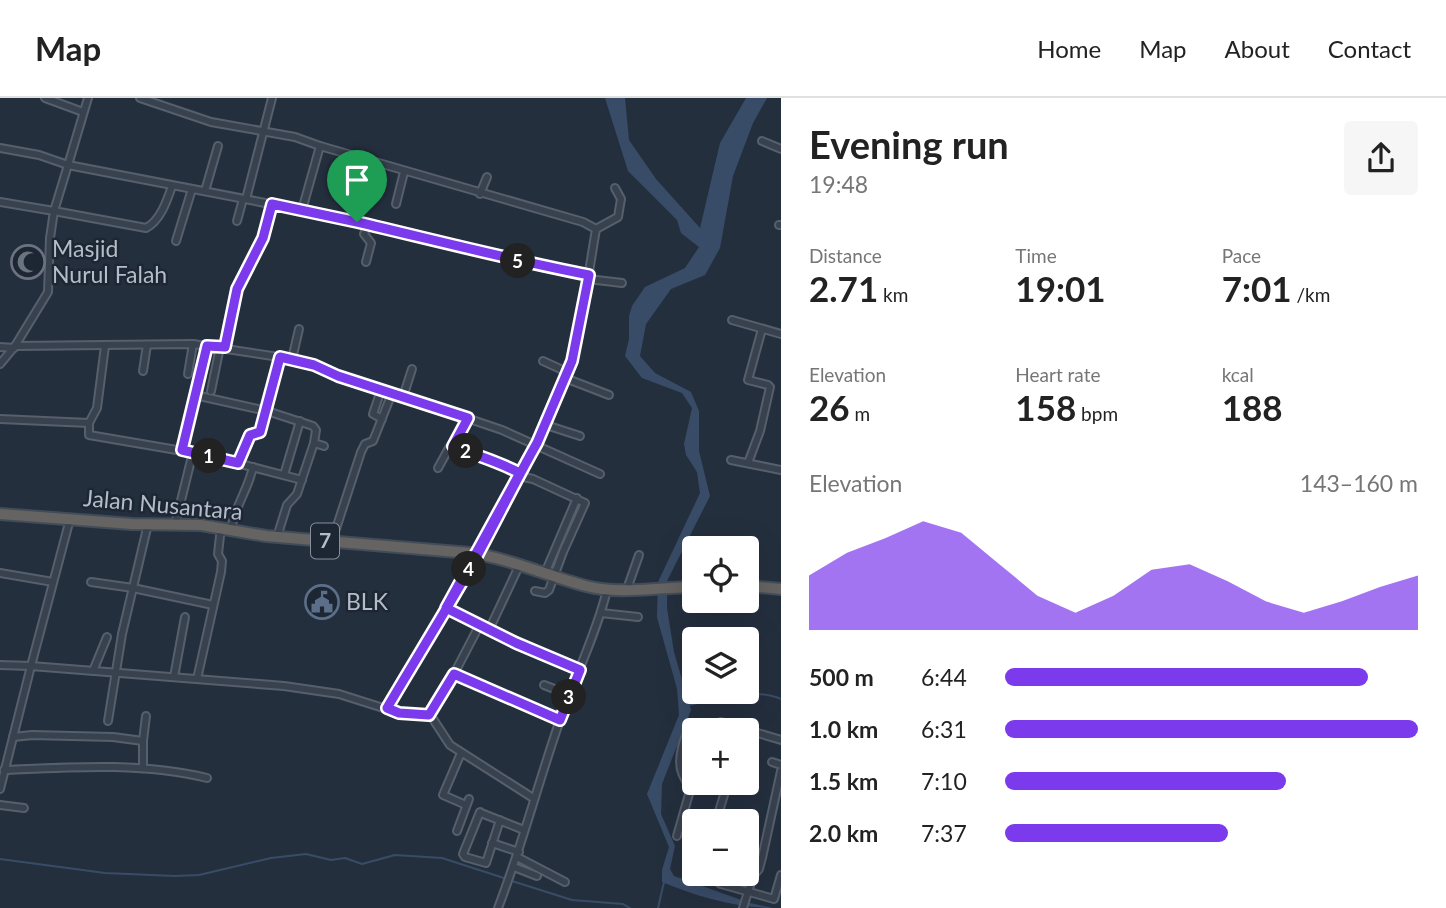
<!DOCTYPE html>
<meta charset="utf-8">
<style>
body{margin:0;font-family:Lato,sans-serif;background:#f6f6f6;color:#222;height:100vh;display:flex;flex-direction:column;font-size:26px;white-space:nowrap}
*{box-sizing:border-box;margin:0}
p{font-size:23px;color:#767676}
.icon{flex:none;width:38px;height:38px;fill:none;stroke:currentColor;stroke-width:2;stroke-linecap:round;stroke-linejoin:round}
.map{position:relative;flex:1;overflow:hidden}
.details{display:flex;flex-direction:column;background:#fff;width:665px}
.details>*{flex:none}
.controls{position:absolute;left:682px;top:438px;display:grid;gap:14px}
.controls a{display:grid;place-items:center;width:77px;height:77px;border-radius:7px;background:#fff;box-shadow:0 7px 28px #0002;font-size:35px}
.pin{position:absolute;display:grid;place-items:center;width:60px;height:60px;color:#fff;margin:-72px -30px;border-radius:50% 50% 50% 0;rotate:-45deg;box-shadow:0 0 7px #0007}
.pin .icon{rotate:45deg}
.km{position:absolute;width:35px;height:35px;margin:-18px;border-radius:50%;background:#222;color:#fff;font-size:19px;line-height:35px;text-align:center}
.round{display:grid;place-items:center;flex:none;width:74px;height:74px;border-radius:7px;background:#f6f6f6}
.summary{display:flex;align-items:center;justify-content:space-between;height:119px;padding:0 28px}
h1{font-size:38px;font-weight:700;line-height:52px}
.stats{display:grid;grid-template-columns:repeat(3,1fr);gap:10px;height:119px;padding:7px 28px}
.stats div{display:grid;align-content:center}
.stats b{font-size:35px;font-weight:700}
.stats small{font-size:19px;font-weight:400}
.stats p{font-size:19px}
.chart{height:196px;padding:14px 28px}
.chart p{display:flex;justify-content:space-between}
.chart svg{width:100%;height:126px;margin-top:7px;fill:#7c3aed;opacity:.7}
ul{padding:0 28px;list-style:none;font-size:23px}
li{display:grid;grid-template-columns:112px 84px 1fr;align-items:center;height:52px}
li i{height:18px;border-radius:9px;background:#7c3aed}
header{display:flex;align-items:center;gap:42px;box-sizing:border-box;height:98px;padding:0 35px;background:#fff;border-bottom:2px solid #e0e0e0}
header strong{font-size:33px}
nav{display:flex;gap:38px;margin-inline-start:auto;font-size:24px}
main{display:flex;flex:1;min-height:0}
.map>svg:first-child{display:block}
</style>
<header>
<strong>Map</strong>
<nav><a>Home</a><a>Map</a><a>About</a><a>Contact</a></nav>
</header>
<main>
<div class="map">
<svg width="781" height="810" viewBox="0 0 781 810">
<rect width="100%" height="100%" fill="#242f3e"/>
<path fill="#394c67" d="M605 0H625L629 42 656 81 700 130 720 45 746 0H767L753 25 733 78 720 150 705 177 671 191 646 226 640 258 655 275 691 294 699 313V353L710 398 667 483V510L674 554 691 612 662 686 661 716 675 748 670 771 674 778 750 805 773 810C735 810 696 798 662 784V772L669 749 647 696 679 617 677 591 657 519 658 484 700 395 697 374 686 357 684 346 692 310 682 295 642 280 625 258 629 241V218L632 208 645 189 685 170 699 149 681 135 677 122 628 73Z"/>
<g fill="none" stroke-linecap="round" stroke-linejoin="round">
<g stroke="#394c67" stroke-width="2">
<path d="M689 607C717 601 755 589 781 601"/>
<path d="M0 761 105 775 175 778 199 777 271 760 306 756 331 762 345 760 362 766 395 757 442 760 507 781"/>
<path d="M512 783 572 802 623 806 630 810"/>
<path d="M658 810 664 784"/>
</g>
<g stroke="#565f6c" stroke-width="10">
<g id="minor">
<path d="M45 0 83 14"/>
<path d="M140 0 211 24 295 39 320 48"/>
<path d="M762 43 781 51"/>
<path d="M0 50 39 57 68 67 88 0"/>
<path d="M172 88C167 103 160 123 146 130L54 113 68 67 312 114 440 142 541 169 588 177"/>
<path d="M205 93 218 48"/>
<path d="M480 96 487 79"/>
<path d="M246 101 272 0"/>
<path d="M0 104 54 113 50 140 48 194 15 248 0 266"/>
<path d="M396 106 404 74"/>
<path d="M302 112 320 48 583 124 596 131 577 247C563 297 538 343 514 388 474 463 430 536 387 610"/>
<path d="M237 123 243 101"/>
<path d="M779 127H781"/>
<path d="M596 131 618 119 621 101 615 90"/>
<path d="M176 143 192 91"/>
<path d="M366 164 371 145 364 136 368 126"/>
<path d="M588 181 622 185"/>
<path d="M732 222 781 236"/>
<path d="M15 248 193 246 292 261 502 332 600 376"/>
<path d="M105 248 97 310 89 325V337L206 357 302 382"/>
<path d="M207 248 195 297 267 313 313 328 316 332 314 345 324 348"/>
<path d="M0 249 14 250"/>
<path d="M225 249 237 191 263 140 272 106"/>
<path d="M292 261 299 231"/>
<path d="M543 263 567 274"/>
<path d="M143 273 147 247"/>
<path d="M188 276 193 246"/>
<path d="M565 280 609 297"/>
<path d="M381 292 373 316 382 321"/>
<path d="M211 293 220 249"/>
<path d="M403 299 412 271"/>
<path d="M0 321 89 325"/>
<path d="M546 327 580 338"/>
<path d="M453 348 485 361 491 360 520 375"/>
<path d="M182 352 195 297"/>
<path d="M731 362 781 372"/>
<path d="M238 365 249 338 260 334 280 259"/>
<path d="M748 365 760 333 770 289 768 287 748 282 762 231"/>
<path d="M438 370 449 350 457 345 468 320"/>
<path d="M284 377 300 323"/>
<path d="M519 378 533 381 585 405 563 454 549 492 545 495 535 493"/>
<path d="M175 427 193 354"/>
<path d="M231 431C235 408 248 392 253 369"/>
<path d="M277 439 287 407 297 396 314 345"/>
<path d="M332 443 361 354 365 346 373 343 392 295"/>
<path d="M0 475 53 484"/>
<path d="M545 475 577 400"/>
<path d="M91 484 133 490 213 507"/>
<path d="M627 491 639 457"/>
<path d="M446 510 580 572"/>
<path d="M601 515 638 519"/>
<path d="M489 532 519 468"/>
<path d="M0 567 31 568 70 421"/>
<path d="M93 573 107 539"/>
<path d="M454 576 560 623"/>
<path d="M174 579 185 519"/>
<path d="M197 581 221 474 222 463 218 456 221 429"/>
<path d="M544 587 570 597"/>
<path d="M429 617 454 576 479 528"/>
<path d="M108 623 122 536 148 426"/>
<path d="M713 632 716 626 721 624 781 642"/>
<path d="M13 639 32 637 113 639 143 643"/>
<path d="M461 655 443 697 466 707"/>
<path d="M772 664 781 667"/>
<path d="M143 670V643L146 618"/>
<path d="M4 672C72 669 141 664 207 680"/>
<path d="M690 690C687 685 684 680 682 675 677 662 683 635 694 627L709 630 714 628"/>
<path d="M0 691 31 568 284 588 339 596 399 615 426 616 433 621 450 647 533 700"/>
<path d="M0 707 24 710"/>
<path d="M500 722 486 765 465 759 463 756 480 714 481 715 524 732"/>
<path d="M716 723 728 684"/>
<path d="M457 733 469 701"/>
<path d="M677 738 695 675"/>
<path d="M492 745 519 754"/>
<path d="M517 759 565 784"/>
<path d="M514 769 537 778"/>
<path d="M717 775 715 782 721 786 774 801 781 777"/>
<path d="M498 810C522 748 538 685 560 622 575 578 596 537 607 492"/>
<path d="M743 810 753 778 759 771 762 760 781 673"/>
</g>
</g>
<g stroke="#434c59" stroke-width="14">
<g id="trunk">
<path d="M0 416 132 426 201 427 266 438 470 455C509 460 547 478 586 488 620 497 659 489 695 489"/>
<path d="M747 488 781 491"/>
</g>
</g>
<use href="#minor" stroke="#38414e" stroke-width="6"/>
<use href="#trunk" stroke="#656462" stroke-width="10"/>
</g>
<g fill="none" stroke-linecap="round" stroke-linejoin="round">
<g stroke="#fff" stroke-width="14">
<path id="route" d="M357 124 272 106 263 140 237 191 225 249 207 248 182 352 238 365 250 337 260 334 280 259 314 267 338 278 468 320 453 348C477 358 497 363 520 375L446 510 516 545 580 572 560 622 454 576 429 617 399 615 387 610C417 559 449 508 478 456 498 419 516 382 537 345L572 263 589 177C511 162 434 142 357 124"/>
</g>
<use href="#route" stroke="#7c3aed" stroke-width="9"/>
</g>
<defs>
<g id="mosque-ring" transform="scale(1.75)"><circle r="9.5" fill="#1d2633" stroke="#6b7280" stroke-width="1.5"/><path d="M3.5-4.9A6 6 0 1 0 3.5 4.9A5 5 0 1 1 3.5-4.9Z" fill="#6b7280"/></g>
<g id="civic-ring" transform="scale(1.75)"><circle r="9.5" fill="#1d2633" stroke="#5c6f8a" stroke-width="1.5"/><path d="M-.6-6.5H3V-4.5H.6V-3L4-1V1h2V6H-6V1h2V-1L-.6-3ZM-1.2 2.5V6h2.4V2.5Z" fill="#5c6f8a"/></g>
</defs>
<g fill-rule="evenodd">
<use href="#mosque-ring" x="28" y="164"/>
<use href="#civic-ring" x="322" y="504"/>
</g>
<g text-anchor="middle" stroke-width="5" stroke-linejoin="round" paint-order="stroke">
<rect fill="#1d2633" stroke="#878f9c" stroke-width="2" x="311" y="425.5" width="28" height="35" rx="5"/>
<g font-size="21" font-weight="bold" fill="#b4bcc9">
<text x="325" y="450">7</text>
</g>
<g font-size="23" fill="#b4bcc9" stroke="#1d2633" text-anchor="start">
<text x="52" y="159">Masjid<tspan x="52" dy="26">Nurul Falah</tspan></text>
<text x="346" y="512">BLK</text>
</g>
<g font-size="23" fill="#b4bcc9" stroke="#1d2633">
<text transform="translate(163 407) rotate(5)" y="8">Jalan Nusantara</text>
</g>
</g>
</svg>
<div class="controls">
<a><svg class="icon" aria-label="locate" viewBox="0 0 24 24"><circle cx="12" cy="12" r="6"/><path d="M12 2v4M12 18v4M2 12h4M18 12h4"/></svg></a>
<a><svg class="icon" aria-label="layers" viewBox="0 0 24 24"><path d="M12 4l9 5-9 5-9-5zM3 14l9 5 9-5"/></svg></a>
<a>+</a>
<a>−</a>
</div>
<div class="pin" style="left:357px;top:124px;background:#1e9e55"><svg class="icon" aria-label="arrive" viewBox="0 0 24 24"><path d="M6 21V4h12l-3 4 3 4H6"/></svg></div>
<b class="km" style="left:209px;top:358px">1</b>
<b class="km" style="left:466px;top:353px">2</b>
<b class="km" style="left:569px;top:599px">3</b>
<b class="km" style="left:469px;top:471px">4</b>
<b class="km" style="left:518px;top:163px">5</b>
</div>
<section class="details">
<div class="summary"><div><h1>Evening run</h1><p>19:48</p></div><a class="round"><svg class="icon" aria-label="share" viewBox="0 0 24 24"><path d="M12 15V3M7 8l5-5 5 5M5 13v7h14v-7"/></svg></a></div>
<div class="stats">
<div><p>Distance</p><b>2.71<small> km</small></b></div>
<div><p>Time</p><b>19:01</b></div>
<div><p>Pace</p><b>7:01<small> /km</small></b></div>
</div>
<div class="stats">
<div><p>Elevation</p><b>26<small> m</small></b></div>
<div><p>Heart rate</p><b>158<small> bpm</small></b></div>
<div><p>kcal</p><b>188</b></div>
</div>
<div class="chart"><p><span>Elevation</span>143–160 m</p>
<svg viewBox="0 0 160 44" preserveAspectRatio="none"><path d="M0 44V25L10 17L20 12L30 6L40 10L50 21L60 32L70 38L80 32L90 23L100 21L110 27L120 34L130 38L140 34L150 29L160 25V44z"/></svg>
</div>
<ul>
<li><b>500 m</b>6:44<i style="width:88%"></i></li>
<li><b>1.0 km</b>6:31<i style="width:100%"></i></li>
<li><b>1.5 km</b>7:10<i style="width:68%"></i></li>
<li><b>2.0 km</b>7:37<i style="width:54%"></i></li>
</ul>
</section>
</main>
